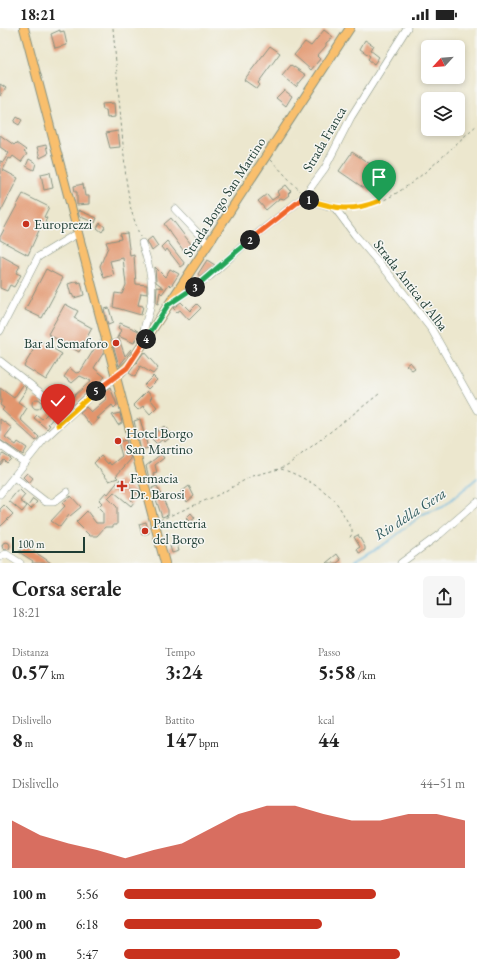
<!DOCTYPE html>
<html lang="it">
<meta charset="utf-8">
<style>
body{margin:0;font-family:"EB Garamond",serif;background:#f6f6f6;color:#222;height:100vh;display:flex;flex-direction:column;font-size:15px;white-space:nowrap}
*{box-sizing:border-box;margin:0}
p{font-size:13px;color:#767676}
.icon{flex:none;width:22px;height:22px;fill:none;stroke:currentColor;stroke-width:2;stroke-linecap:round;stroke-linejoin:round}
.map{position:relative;height:535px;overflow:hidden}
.side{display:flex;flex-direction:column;background:#fff;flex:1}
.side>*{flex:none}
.needle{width:26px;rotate:244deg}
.controls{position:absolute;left:421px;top:12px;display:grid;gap:8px}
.controls a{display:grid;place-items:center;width:44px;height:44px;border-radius:6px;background:#fff;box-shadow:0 2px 6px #0003;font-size:20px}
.scale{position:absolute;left:12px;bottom:10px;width:73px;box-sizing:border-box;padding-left:4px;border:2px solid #1f3d34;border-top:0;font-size:11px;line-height:14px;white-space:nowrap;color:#1f3d34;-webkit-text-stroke:3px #f6f6f2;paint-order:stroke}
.pin{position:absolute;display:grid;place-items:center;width:34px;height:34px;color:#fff;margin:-41px -17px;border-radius:50% 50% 50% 0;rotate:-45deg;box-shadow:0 0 4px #0007}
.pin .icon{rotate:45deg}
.km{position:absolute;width:20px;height:20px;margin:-10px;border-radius:50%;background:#222;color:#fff;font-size:11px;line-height:20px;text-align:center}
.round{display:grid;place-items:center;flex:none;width:42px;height:42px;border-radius:6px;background:#f6f6f6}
.overview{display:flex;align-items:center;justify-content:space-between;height:68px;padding:0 12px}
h1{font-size:22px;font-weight:700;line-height:30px}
.stats{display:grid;grid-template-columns:repeat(3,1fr);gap:6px;height:68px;padding:4px 12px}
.stats div{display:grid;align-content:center}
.stats b{font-size:20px;font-weight:700}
.stats small{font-size:11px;font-weight:400}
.stats p{font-size:11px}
.chart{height:112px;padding:8px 12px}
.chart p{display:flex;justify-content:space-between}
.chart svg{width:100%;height:72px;margin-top:4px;fill:#c8321e;opacity:.7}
ul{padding:0 12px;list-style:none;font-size:13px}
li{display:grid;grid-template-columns:64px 48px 1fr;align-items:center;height:30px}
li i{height:10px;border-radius:5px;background:#c8321e}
.status{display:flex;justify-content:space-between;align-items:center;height:28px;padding:0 20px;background:#fff;direction:ltr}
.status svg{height:11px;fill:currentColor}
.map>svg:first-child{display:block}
</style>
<div class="status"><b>18:21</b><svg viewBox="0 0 49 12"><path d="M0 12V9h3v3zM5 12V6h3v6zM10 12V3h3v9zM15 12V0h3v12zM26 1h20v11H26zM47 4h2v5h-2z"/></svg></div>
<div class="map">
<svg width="477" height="535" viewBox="0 0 477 535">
<rect width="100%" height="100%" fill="#f6f6f2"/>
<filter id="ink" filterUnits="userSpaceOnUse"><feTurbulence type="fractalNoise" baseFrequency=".025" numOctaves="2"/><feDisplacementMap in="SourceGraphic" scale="8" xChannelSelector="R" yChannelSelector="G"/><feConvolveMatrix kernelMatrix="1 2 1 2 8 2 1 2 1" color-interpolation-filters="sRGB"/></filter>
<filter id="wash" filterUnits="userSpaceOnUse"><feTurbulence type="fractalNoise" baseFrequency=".012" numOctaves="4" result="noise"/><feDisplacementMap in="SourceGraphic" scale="16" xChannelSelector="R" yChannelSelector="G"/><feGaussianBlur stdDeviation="0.9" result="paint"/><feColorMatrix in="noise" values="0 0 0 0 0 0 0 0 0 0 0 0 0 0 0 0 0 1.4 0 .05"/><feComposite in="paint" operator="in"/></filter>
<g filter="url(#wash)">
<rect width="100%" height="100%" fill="#ece7ce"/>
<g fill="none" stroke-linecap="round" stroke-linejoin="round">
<path stroke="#63b4de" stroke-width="1.5" d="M352 535 389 513 423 486 443 479 477 450"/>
</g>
<g id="blocks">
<g fill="#e2956d">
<path d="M60 2V4L64 3 67 17 55 20 51 6Z"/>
<path d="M324 2 333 9 326 15V18L317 28 320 31 311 42 294 27 305 14 311 18Z"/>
<path d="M365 12 373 17 370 22 379 29 374 36 368 31 370 28 360 21Z"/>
<path d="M270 18 280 25 258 55 260 57 257 61 244 52Z"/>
<path d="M291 37 306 47 296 59 282 48Z"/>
<path d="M0 56 6 60 0 68Z"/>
<path d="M284 62 292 68 286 78 276 70Z"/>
<path d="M114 75 115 89 107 90 106 82H103L102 76Z"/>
<path d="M17 89 22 92 19 97 14 94Z"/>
<path d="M118 103 120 119 110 120 106 105Z"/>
<path d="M0 107 14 117 16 115 26 122 24 124 27 126 21 134 13 128 11 131 9 130 3 142 18 150 0 185V133L3 134 9 125 0 119Z"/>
<path d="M46 117 48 126 40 130 37 119Z"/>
<path d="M352 124 382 144 375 153 378 155 371 165 339 143Z"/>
<path d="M29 131 36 135 34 142 26 138Z"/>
<path d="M50 144 53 160 44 162 41 146Z"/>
<path d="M83 156 85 168H89V176L77 177V164H75L74 158Z"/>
<path d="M286 157 291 163 288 166 289 167 284 171 280 170 266 182 258 173 267 166 272 172 279 167 277 164Z"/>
<path d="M23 166 49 179 44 189 47 190 45 194H46L44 199 41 198 28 227 0 212V209Z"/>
<path d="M78 182 97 190 95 195 79 188Z"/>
<path d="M171 190 194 220 186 226 164 196Z"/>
<path d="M100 195 105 199 102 204 97 200Z"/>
<path d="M127 205 130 228 134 227 136 256 147 257V266L141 265 138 277 143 278 141 287 113 279 115 265 122 266 126 257 123 230 110 233 114 247 104 250 100 238 108 219 106 214 121 211 120 206Z"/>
<path d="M152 209 158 218 152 223 147 213Z"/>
<path d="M167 213 185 236 181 239 167 221 165 224 161 219Z"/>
<path d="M0 227 20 238 16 245 21 247 14 259 10 257 7 263 0 260Z"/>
<path d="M207 232 215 237 200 249 198 246Z"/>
<path d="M155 239 165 249 170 241 179 246 171 258 169 256 162 266 160 264 158 276 156 275 157 259 164 260 156 254Z"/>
<path d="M46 241 63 250 42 290 25 282Z"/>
<path d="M77 253 78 255 81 254 84 267 74 270 72 266 71 267 68 256Z"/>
<path d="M181 274 190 283 197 276 201 280 189 292 180 282 177 284 173 280Z"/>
<path d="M65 276 78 283 74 290 92 300 79 324 48 306Z"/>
<path d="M109 280 113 295 108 297 104 281Z"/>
<path d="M120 295 139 303 134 315 118 308 125 328 131 321 132 322 119 338 112 313 116 312 121 302 118 300Z"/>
<path d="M39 312 62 326 46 352 24 338Z"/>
<path d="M99 313 101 314 104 324 94 340 105 349 69 381 55 370 58 366 67 374 91 353 80 348 72 355 64 349 70 340 76 345 80 344Z"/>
<path d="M144 324 158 340 153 346 140 338 135 349 129 345Z"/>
<path d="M410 334 415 340 412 342 406 337Z"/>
<path d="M153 348 157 352 148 361 144 357Z"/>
<path d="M23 357 27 361 18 374 27 380 20 391 39 409 36 413 2 382 4 380 0 377 1 374 0 360 14 370Z"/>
<path d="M110 359 117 377 114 380 112 377 96 391 100 390 91 398 80 384 86 379 91 384 106 371 103 363Z"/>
<path d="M147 363 152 369 150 371 157 379 150 386 143 378 138 382 133 377Z"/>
<circle cx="37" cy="376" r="5"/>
<path d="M51 382 56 387 48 396 50 397 47 401 34 390 37 387 42 391Z"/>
<path d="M120 385 122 395 118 397 112 387Z"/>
<path d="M0 391 12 400 5 409 16 417 18 414 27 420 23 427 0 412Z"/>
<path d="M140 391 148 420 141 422 134 393Z"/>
<path d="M164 398 173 407 165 414 163 411 157 416 150 409Z"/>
<path d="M126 412 131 431 116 448 118 450 109 453 94 435 101 428 108 436 109 434 111 437 122 428 118 414Z"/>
<path d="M3 426 11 431 7 435 4 432 0 437V428Z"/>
<path d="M161 426 164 430 155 437 157 445 153 446 154 449 149 450 146 438Z"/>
<path d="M27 445 33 450 29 455 23 449Z"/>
<path d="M120 451 137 465 131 472 134 474 131 478 114 464 108 470 117 479V497H113V499H105L97 508H90L76 494 87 483 96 495H103V484L98 479 102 475 99 472 106 464 108 466Z"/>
<path d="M157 458 168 482V487L162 489 152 460Z"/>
<path d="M189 458 194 468 187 474 181 464Z"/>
<path d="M19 461 25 467 20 473 27 478 22 484 9 473Z"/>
<path d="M71 468 81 479 70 488 69 487 60 499 51 493 65 478 62 475Z"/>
<path d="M33 471 37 474 31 481 28 478Z"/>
<path d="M4 477 13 486 0 499V481Z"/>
<path d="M191 485 195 490 190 494 186 490Z"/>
<path d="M146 494 149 505 142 507 139 496Z"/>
<path d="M358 507 365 519V522L359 525 357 521 360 519 354 509Z"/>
<circle cx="6" cy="518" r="4"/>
<path d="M177 516 179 523 172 525 170 518Z"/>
<path d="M24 517 47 532 51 535H32L33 533 19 524Z"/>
<path d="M337 526 341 532 337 535H326Z"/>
</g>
</g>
</g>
<g filter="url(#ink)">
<use href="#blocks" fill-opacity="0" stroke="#869281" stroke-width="1"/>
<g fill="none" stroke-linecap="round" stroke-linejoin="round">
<g stroke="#869281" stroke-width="8">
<g id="minor">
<path d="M303 170 335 180 355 207 388 245 432 302 477 382"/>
<path d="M175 181 208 216"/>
<path d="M142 215C149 237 155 257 150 280 148 291 141 301 146 311"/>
<path d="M168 277 210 248 247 214 303 170 325 140 351 89 407 0"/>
<path d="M0 303 38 229 71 209 78 206"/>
<path d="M0 333 69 387"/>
<path d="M0 417 25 435"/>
<path d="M14 449 46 474H54L67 464"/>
<path d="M0 466 44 411 98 361 116 349"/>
<path d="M0 529 6 526 20 535"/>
<path d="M401 535 440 506 477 474"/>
</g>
</g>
<g stroke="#869281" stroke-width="10">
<g id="major">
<path d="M24 0 165 535"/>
<path d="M116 349 131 334 350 0"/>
</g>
</g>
<g stroke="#869281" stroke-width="1" stroke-dasharray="3 3" stroke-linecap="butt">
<path d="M113 0 126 151 131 182 140 209"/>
<path d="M271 132 300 163"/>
<path d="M344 181C394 184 442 127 477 97"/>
<path d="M281 441C296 445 323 460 334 472 341 480 346 492 352 501V506L349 511"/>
<path d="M160 492 218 467 252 448 279 441 289 436 379 366"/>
</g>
<use href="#minor" stroke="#fff" stroke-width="7"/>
<use href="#major" stroke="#f9bf6d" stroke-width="8"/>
</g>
</g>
<g fill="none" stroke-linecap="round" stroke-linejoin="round" filter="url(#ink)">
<g stroke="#fff" stroke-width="8">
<path id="split-1" d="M309 172C337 181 351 184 379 173"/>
</g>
<g stroke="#fff" stroke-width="8">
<path id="split-2" d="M250 212 303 170 309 172"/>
</g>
<g stroke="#fff" stroke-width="8">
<path id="split-3" d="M195 259 250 212"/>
</g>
<g stroke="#fff" stroke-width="8">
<path id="split-4" d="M146 311 168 277 195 259"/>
</g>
<g stroke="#fff" stroke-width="8">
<path id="split-5" d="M96 363 127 340 146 311"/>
</g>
<g stroke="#fff" stroke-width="8">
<path id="split-6" d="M58 397 96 363"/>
</g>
<use href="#split-1" stroke="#f5b400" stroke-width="5"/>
<use href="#split-2" stroke="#f0652b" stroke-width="5"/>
<use href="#split-3" stroke="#22a559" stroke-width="5"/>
<use href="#split-4" stroke="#22a559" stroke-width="5"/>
<use href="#split-5" stroke="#f0652b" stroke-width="5"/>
<use href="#split-6" stroke="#f5b400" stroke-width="5"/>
</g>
<g fill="#c8321e" stroke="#f6f6f2" stroke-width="1.5">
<circle cx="26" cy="196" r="4"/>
<circle cx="116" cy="315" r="4"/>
<circle cx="118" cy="413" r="4"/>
<path d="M120 452h4v4h4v4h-4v4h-4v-4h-4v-4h4z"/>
<circle cx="145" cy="503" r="4"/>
</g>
<g text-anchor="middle" stroke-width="3" stroke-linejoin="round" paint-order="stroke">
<g font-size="14" fill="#1f3d34" stroke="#f6f6f2">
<text transform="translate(324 111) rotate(-60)" y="5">Strada Franca</text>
<text transform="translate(224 169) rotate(-57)" y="5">Strada Borgo San Martino</text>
<text transform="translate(411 257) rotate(52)" y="5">Strada Antica d'Alba</text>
</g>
<g font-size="14" fill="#1f3d34" stroke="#f6f6f2" text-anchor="start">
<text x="34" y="201">Europrezzi</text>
<text x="108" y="320" text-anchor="end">Bar al Semaforo</text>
<text x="126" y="410">Hotel Borgo<tspan x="126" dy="16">San Martino</tspan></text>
<text x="130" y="455">Farmacia<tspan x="130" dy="16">Dr. Barosi</tspan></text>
<text x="153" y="500">Panetteria<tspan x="153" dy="16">del Borgo</tspan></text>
</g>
<g font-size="15" font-style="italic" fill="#305b5e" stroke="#f6f6f2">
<text transform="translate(410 486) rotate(-33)" y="5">Rio della Gera</text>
</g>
</g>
</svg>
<div class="controls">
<a><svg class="needle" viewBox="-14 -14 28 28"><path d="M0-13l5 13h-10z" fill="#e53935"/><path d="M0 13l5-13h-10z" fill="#767676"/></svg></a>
<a><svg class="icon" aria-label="layers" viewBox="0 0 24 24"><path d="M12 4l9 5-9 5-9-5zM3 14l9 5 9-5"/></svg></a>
</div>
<div class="scale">100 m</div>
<div class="pin" style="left:379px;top:173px;background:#1e9e55"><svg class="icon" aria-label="arrive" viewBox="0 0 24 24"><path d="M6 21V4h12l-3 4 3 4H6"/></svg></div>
<div class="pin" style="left:58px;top:397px;background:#d93025"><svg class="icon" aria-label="check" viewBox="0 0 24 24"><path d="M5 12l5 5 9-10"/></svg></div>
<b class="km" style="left:309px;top:172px">1</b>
<b class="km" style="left:250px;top:212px">2</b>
<b class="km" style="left:195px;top:259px">3</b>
<b class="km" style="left:146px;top:311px">4</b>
<b class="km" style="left:96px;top:363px">5</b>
</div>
<section class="side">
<div class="overview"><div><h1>Corsa serale</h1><p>18:21</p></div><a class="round"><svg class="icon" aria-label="share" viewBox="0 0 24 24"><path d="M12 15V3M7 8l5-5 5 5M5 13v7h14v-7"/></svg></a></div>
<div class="stats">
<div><p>Distanza</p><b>0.57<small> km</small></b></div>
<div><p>Tempo</p><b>3:24</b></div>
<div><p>Passo</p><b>5:58<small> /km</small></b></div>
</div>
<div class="stats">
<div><p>Dislivello</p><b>8<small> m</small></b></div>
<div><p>Battito</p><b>147<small> bpm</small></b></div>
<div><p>kcal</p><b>44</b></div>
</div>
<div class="chart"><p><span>Dislivello</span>44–51 m</p>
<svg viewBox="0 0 160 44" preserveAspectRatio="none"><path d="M0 44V15L10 24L20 29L30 33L40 38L50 33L60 29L70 20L80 11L90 6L100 6L110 11L120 15L130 15L140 11L150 11L160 15V44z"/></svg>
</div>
<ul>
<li><b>100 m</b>5:56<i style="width:74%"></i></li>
<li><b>200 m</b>6:18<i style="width:58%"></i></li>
<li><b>300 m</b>5:47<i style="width:81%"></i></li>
</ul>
</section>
